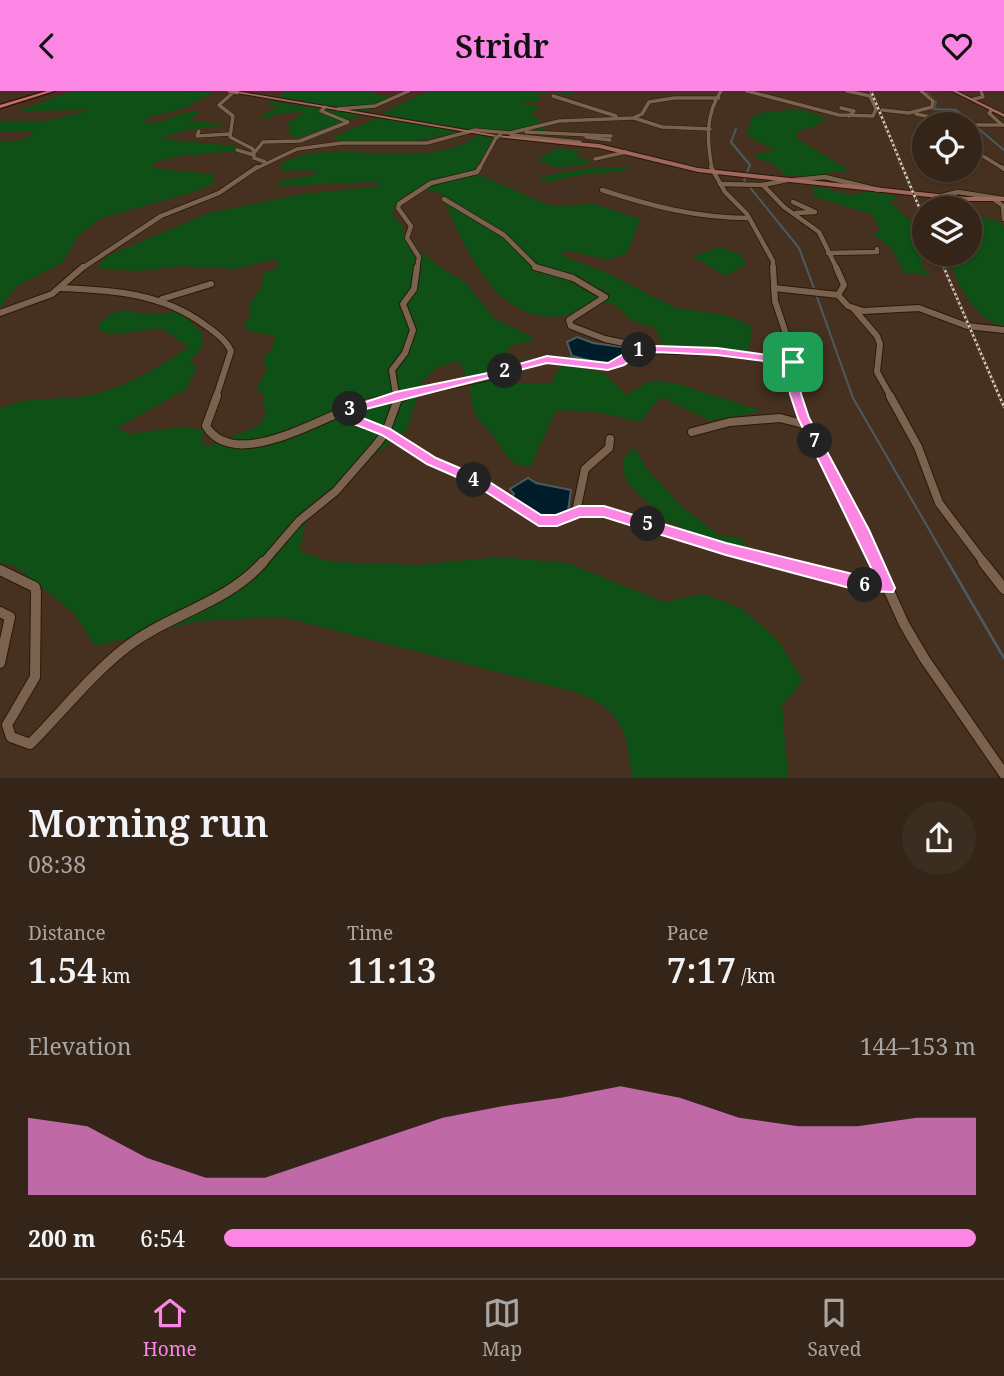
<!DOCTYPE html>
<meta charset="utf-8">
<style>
body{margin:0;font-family:"Noto Serif",serif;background:#3c2d21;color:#f1f3f6;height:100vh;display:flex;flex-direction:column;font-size:26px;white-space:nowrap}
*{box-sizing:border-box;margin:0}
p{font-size:23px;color:#a9a5a2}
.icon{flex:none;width:38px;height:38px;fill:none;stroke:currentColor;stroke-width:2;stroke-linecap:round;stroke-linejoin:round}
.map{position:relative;height:687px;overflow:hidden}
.panel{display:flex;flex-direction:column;background:#342518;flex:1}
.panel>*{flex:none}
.buttons{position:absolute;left:912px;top:21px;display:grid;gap:14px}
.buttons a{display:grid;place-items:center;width:70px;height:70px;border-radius:50%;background:#342518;box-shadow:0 2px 5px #0004,0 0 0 2px #4e4237;font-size:35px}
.pin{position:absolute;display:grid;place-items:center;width:60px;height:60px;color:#fff;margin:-30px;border-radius:14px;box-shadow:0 4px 10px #0006}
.km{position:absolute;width:35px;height:35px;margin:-18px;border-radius:50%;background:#222;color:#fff;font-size:19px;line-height:35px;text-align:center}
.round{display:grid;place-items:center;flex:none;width:74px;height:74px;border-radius:37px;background:#3c2d21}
.overview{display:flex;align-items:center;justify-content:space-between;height:119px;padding:0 28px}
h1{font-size:38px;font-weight:600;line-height:52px}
.stats{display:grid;grid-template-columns:repeat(3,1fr);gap:10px;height:119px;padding:7px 28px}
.stats div{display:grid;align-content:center}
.stats b{font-size:35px;font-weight:600}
.stats small{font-size:19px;font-weight:400}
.stats p{font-size:19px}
.chart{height:196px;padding:14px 28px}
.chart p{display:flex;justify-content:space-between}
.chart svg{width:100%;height:126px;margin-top:7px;fill:#fb86e4;opacity:.7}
ul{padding:0 28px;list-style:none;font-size:23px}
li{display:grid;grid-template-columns:112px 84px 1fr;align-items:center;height:52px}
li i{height:18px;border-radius:9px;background:#fb86e4}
header{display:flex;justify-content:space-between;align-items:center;height:91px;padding:0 28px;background:#fb86e4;color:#111;font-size:32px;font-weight:600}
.tab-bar{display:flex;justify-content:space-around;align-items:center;height:98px;border-top:2px solid #4e4237;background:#342518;font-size:19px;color:#a9a5a2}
.tab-bar a{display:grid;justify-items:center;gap:4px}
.tab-bar .active{color:#fb86e4}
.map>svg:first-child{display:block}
</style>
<header><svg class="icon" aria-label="back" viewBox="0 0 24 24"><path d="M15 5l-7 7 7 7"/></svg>Stridr<svg class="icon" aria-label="heart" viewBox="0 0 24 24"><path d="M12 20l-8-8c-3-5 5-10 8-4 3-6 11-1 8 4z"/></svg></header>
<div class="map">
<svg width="1004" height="687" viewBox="0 0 1004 687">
<rect width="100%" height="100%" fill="#463120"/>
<g fill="#0e5016">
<path d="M72 0 214 1 184 17 146 27V32C167 33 182 18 200 21L189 30 229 33 182 40 160 48 236 55 235 60 173 66 153 72 152 77 213 83 215 91 194 101 101 127 78 145 62 172 17 195 0 216V51L24 49 36 40H0V30L42 31 92 19 19 20Z"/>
<path d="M286 0H376L372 2 392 7 367 21 279 6Z"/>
<path d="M428 0H574L572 4 552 1 538 3 540 10 518 11 540 16 531 23 547 36 541 42 477 41 382 23Z"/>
<path d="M274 11 363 24 297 47 291 45 288 32 305 21 280 22 263 29V23L278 16 265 12Z"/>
<path d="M798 18 826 27 816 35 798 40 796 47 850 80 830 81 828 85H787L772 72 757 68 755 64 775 60 747 44 751 28 760 22Z"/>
<path d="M378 27 451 39 458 41 411 51 340 50 333 46Z"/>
<path d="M479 44 494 47 473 81 550 115 595 113 640 128 627 162 607 169 571 160 561 161 565 166 605 181 676 217 726 224 750 234 752 242 747 263 664 256 655 237 631 229 614 213C593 210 581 222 562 225 494 235 463 151 441 103 420 94 399 100 392 123L402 135 406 149 438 175 465 191 495 228 534 247 531 251 510 254C504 269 503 279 511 293L552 292 557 280 565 274 603 282 626 304 650 290 675 292 762 320 711 330 660 306 640 331C614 325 582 316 555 321L531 375C510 377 505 361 495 347 490 339 481 334 477 326 465 305 477 293 457 270L436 277 422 290 407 339 310 414 299 460 332 471 416 474 501 466 568 472 664 511 704 503 741 517 777 548 803 590 782 614 788 686H632C626 639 623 619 575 601L282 526 198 530 95 555 74 522 15 475 0 472V318C26 305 53 309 80 306 117 301 159 277 189 256L161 237 118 243 101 241 98 236C115 208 138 226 163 223 169 223 173 220 179 219L201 241 203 254 190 271 197 276 186 298 117 337 130 343 180 336 204 339 201 350 208 356 260 334 265 323 263 303 256 298 267 278 263 267 272 258 275 245 249 240 244 234 251 224 249 212 260 199 264 182 279 176 276 168 233 178 183 175 138 180 97 177 105 166 209 122 297 104 380 95 377 91C343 92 310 94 276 95L280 90 319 83 306 79 283 80 280 74C326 42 422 85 479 44Z"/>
<path d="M555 58 580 60 576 66 586 68 590 72 557 77 538 69Z"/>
<path d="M631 78C609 83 600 81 580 84 560 87 559 92 536 89 559 80 606 73 631 78Z"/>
<path d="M813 95 852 104 870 100 896 105 897 107 889 110 917 137 919 143 913 149 924 164 921 176 931 184 904 182 892 158 874 144 880 138 872 123 817 107 813 105Z"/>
<path d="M970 123 998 130 1004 136V235C973 229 956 190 947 163H970Z"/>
<path d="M719 156 741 164 746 174 725 185 693 165Z"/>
<path d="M635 356 646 377 682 416 720 445 741 446 746 456C714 457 692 438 663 429L662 423C644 407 619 393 623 367Z"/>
</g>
<g fill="#001d2b" stroke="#4b5b62" stroke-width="2">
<path d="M577 246 593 252 629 257 617 271 603 273 572 265 567 251Z"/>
<path d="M528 387 536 392 571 399 568 420C549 435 528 419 512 406L514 403 510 398Z"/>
</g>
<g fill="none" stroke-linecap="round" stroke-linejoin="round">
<g stroke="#4b5b62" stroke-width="2">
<path d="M927 2 936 11 934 17"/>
<path d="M931 18 956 19 1004 59"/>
<path d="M736 38 731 51 750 74 744 89 799 157 815 200"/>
<path d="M817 206 853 307 949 473"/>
</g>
<path stroke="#4b5b62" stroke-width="2.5" d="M948 471 1004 567"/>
<g stroke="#2b1807" stroke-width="4.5">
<g id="street-far4">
<path d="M235 0 219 14 233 25 230 46 253 58 254 67 265 71"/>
<path d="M747 0 839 24 873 25 876 18 870 5 847 0"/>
<path d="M553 5 616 25"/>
<path d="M974 8 983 6 981 0"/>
<path d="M841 17 854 20 849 25"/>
<path d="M338 18 375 15 409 0"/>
<path d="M882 19 909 22 932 16 933 10 921 0"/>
<path d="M991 20 989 22 1002 34"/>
<path d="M916 23 965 33"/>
<path d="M634 27 662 36 710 38"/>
<path d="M970 34H1004"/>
<path d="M199 40 197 45 230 43"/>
<path d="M526 41 611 45"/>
<path d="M921 41H924"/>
<path d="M511 44 580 51"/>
<path d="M586 46 610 49"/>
<path d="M970 57 1004 78"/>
<path d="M237 59 254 64"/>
<path d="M255 61 263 51 300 50 348 31 321 20 325 16"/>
<path d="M595 68 626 61"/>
<path d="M255 78 297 58 342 52H427L475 39 510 42 559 30 633 27 642 23 649 11 674 7H719"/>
<path d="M479 78 496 47"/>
<path d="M712 78C707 50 705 24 721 0"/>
</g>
</g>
<g stroke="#2b1807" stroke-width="6">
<g id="street-far3">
<path d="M711 76 725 101 747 123 773 170V178"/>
<path d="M1001 76 1004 78"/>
<path d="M794 89 825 86 879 99"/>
<path d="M720 93 763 94 787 89"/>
<path d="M763 94 784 116 819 141 837 178"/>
<path d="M602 99C651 115 697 127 749 127"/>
<path d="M942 105 958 101 1003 108"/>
<path d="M444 108 504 144 538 178"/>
<path d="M995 109 1003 115 1004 128"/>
<path d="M793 111 815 121 796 122"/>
<path d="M828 162 877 161V158"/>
<path d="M81 178 161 125 219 102 257 76"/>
<path d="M417 178 419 166 407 147 411 135 398 117 399 113 431 92 477 81 480 76"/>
</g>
</g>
<g stroke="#2b1807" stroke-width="8">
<g id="street-far2">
<path d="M535 176 573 187 605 206 569 229 571 235 605 248 643 256"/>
<path d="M773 176 775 210 793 264 797 306"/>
<path d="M836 176 844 194 838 204"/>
<path d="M61 197C112 199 162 202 205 234 215 241 226 249 231 260L216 306"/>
<path d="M774 197 838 204 848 215 863 220 919 217 967 235 1004 239"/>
<path d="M162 208 211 193"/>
<path d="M853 217 877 245 880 253 877 281 891 306"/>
<path d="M0 222 52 203 83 176"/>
<path d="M396 304 392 279 405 262 413 239 403 213 414 198 417 176"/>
<path d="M397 306 488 286 547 268 608 276 638 259 717 261 793 271"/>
</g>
</g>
<g stroke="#2b1807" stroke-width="10">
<g id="street-far1">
<path d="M217 305 206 335C233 380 315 330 351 317 368 311 387 309 405 305"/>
<path d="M796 305 803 327 877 473"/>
<path d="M890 305 918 356 939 412 985 473"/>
<path d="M344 320 346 327 386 341 431 370 479 391 539 430 562 428 579 420H604L781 473"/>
<path d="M692 341 730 331 780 327 807 334"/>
<path d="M576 421 585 378 609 357 610 348"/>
<path d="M262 473 299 430 336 400 376 354 386 341 399 305"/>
</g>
</g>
<g stroke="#2b1807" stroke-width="12">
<g id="street">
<path d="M774 471 861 494 888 497"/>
<path d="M876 471 904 533 924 567 1004 683"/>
<path d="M983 471 1004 498"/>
<path d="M0 479 35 496 36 501 35 586 7 634 11 646 30 653C61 622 90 585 124 558 168 523 226 513 263 471"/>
<path d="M0 521 10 526 0 572"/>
</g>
</g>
<g stroke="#2b1807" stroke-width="2">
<g id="secondary">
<path d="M236 0 496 44 599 53 698 77 966 106H1004V110H966L698 81 599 57 496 46 237 2 235 1Z"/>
<path d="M952 0H957L1004 23V26Z"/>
</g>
</g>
<g stroke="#2b1807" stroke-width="3">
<path id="primary" d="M47 0H54L0 17V14Z"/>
</g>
<use href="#street-far4" stroke="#7a624f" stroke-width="3.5"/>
<use href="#street-far3" stroke="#7a624f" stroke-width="4.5"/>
<use href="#street-far2" stroke="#7a624f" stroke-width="6"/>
<use href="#street-far1" stroke="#7a624f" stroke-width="8"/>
<use href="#street" stroke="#7a624f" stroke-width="10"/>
<use href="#secondary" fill="#a0675c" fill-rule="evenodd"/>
<use href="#primary" fill="#c76c69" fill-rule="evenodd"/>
<g stroke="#d7c8bc" stroke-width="2.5">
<g id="rail">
<path d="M871 0 924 128"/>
<path d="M938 163 1004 316"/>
</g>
</g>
<use href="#rail" stroke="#3b2716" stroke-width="2" stroke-dasharray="2.5" stroke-linecap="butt"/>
<g stroke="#2b1807" stroke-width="4.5" stroke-linecap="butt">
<path id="street-bridge" d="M496 47 500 44"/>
</g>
<g stroke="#2b1807" stroke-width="5" stroke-linecap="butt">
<path id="secondary-bridge" d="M230 0 237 1"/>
</g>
<use href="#street-bridge" stroke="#7a624f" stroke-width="3.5"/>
<use href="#secondary-bridge" stroke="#a0675c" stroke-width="4.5"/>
</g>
<path fill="#fb86e4" stroke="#fff" stroke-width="2" fill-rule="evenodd" d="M657 255 717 257 797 268 801 303 809 327 869 439 895 497 893 501 861 500 726 464 604 426H580L557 435H539L475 394 427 373 382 344 343 329 338 320 396 301 488 282 547 265 608 272 634 257ZM657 261 717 264 788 273 790 303 798 327 877 489 726 452 604 415H579L556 424H541L483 387 436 367 390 338 350 322 547 272 608 279 624 274 640 262Z"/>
</svg>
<div class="buttons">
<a><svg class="icon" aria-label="locate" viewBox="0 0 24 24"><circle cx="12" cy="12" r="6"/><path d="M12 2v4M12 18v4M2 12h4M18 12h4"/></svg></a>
<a><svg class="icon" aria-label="layers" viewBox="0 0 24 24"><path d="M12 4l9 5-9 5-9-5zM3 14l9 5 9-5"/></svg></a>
</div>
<div class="pin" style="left:793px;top:271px;background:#1e9e55"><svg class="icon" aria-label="arrive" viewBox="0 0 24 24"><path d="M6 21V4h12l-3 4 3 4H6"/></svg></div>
<b class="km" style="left:639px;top:259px">1</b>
<b class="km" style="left:505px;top:280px">2</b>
<b class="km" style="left:350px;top:318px">3</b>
<b class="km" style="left:474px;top:389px">4</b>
<b class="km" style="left:648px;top:433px">5</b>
<b class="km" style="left:865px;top:494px">6</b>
<b class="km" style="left:815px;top:350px">7</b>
</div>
<section class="panel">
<div class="overview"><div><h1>Morning run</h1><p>08:38</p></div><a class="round"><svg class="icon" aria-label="share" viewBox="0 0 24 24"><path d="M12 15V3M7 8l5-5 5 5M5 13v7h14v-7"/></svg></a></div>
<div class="stats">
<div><p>Distance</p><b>1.54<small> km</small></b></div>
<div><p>Time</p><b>11:13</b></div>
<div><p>Pace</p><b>7:17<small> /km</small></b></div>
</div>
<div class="chart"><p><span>Elevation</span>144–153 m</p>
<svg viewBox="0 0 160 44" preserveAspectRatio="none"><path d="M0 44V17L10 20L20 31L30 38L40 38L50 31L60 24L70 17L80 13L90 10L100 6L110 10L120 17L130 20L140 20L150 17L160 17V44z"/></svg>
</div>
<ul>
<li><b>200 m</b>6:54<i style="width:100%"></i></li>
</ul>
</section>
<nav class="tab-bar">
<a class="active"><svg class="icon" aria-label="home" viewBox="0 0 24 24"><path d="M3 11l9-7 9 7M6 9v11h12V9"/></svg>Home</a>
<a><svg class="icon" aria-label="map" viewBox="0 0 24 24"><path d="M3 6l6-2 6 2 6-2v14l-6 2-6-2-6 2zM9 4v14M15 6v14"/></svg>Map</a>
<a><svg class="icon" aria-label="saved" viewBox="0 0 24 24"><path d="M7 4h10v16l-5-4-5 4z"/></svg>Saved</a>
</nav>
